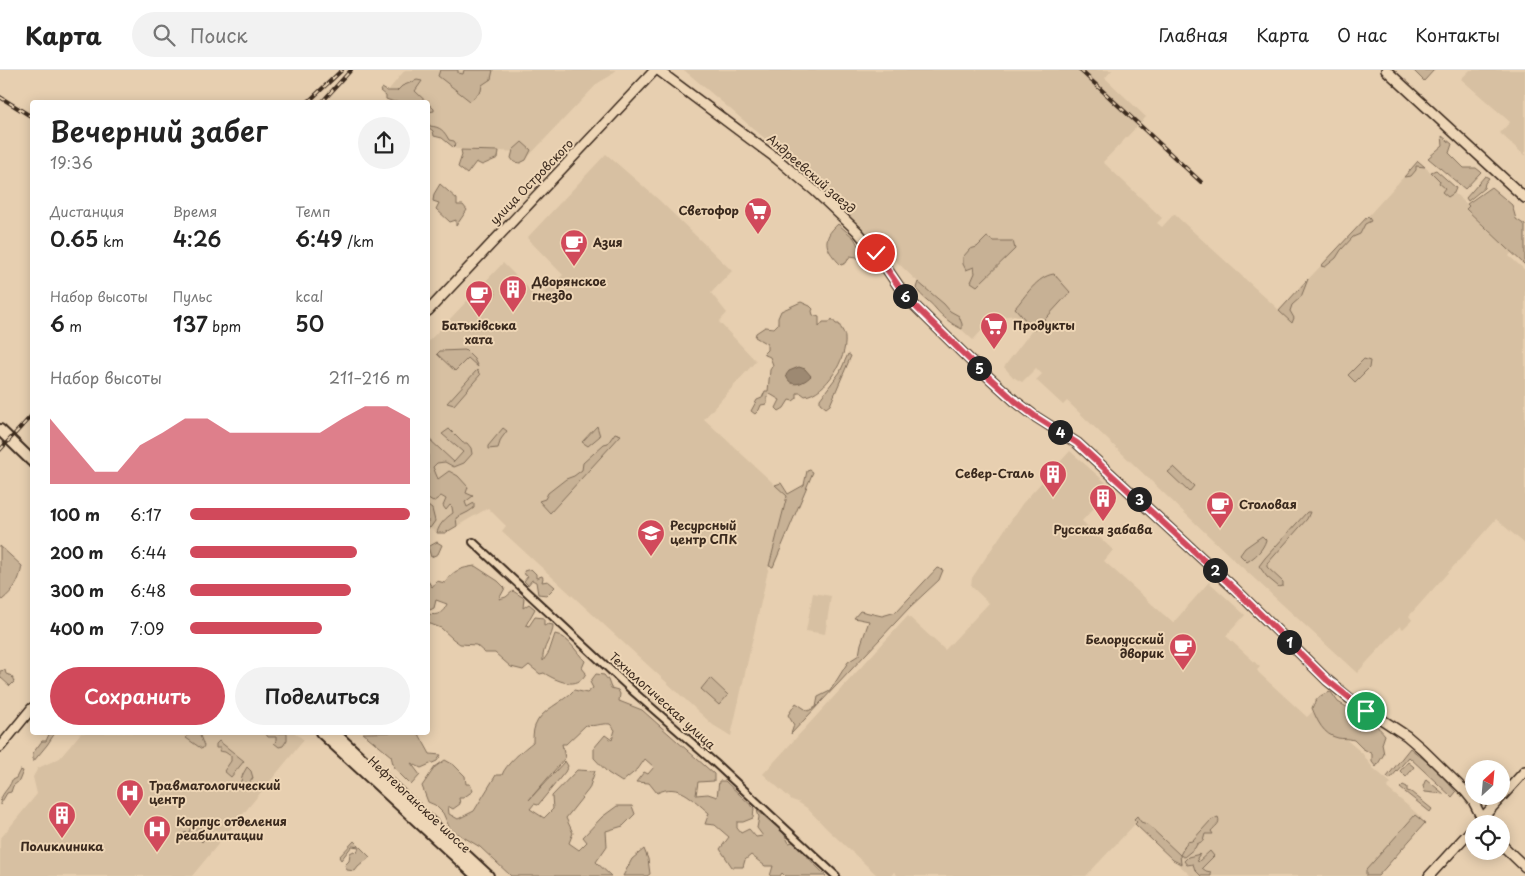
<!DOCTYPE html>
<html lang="ru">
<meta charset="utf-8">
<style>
body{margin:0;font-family:"Playpen Sans",sans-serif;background:#f2f2f2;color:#222;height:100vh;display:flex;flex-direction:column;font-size:19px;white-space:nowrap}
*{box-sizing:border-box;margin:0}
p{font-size:16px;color:#767676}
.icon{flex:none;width:28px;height:28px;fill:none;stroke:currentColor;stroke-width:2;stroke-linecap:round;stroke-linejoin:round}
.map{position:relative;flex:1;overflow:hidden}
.details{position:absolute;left:30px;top:30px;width:400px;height:635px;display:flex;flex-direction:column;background:#fff;border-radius:5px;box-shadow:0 2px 12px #0003}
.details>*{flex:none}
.needle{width:32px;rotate:26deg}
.buttons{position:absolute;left:1465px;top:690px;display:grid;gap:10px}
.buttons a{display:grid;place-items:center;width:45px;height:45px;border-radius:50%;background:#fff;box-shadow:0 2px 12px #0003;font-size:25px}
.pin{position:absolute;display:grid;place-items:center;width:42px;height:42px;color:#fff;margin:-21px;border:2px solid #fff;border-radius:50%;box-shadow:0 1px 5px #0007}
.km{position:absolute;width:25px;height:25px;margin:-12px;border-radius:50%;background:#222;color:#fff;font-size:14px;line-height:25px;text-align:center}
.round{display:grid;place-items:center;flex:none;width:52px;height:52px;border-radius:26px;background:#f2f2f2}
.overview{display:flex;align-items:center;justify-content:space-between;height:85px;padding:0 20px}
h1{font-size:28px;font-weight:600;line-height:38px}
.stats{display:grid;grid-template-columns:repeat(3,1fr);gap:8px;height:85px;padding:5px 20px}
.stats div{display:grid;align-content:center}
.stats b{font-size:21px;font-weight:600}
.stats small{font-size:14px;font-weight:400}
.stats p{font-size:14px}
.chart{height:140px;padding:10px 20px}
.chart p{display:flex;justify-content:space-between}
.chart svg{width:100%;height:90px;margin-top:5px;fill:#d1495b;opacity:.7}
.button{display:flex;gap:10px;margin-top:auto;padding:10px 20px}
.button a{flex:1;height:58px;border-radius:30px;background:#d1495b;color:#fff;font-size:20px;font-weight:600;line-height:58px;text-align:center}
.button a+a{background:#f2f2f2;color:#222}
ul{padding:0 20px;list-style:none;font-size:16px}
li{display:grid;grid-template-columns:80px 60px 1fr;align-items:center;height:38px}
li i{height:12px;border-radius:6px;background:#d1495b}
header{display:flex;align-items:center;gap:30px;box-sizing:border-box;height:70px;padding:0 25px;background:#fff;border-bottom:1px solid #e0e0e0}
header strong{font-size:24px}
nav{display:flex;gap:28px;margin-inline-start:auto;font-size:18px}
.search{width:350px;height:45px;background:#f2f2f2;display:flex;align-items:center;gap:12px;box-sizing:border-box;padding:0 18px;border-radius:28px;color:#767676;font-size:19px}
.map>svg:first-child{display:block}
</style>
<header>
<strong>Карта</strong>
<div class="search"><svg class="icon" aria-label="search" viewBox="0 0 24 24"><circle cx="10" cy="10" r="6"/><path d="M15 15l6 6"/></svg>Поиск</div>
<nav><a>Главная</a><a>Карта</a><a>О нас</a><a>Контакты</a></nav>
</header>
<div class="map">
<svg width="1525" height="806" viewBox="0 0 1525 806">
<rect width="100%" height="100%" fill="#e7cfb0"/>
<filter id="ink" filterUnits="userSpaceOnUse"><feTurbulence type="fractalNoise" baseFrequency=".02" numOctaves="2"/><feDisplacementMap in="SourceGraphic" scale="10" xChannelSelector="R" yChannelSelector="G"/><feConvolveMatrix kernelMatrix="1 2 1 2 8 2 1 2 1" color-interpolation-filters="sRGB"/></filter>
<g filter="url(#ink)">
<g fill="#d7c0a2">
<path d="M405 0H616L610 6 598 13 527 88 520 82 456 79 428 57V32L386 23Z"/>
<path d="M684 0H1112L1105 8 1146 47 1103 92 1162 148 1157 153 1162 157 1174 144 1279 240 1370 144 1418 91 1469 136 1466 140 1512 182 1509 186 1525 200V474L1496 449 1409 546 1412 550 1403 559 1400 556 1357 603 1232 488 1067 331 1063 335 1036 310 1042 304 1036 298 1022 312 1013 307 1004 297 1033 259 1015 245 993 248 973 270 916 218 918 212 775 77Z"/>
<path d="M1470 0H1525V86L1500 63 1510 52 1461 9Z"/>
<path d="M606 84 659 130 732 201 711 223 727 243 719 252 756 291 704 349 787 426 769 496 731 666 713 655 502 461 506 456 488 438 445 463H437L428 456V272L503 193 538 228 563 205 527 168Z"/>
<path d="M1070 381 1112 418 1082 451 1113 480 1104 491 1173 553 1209 512 1245 545 1226 566 1260 597 1257 600 1259 603 1307 647 1313 641 1362 683 1373 698 1391 713 1387 718 1422 748 1370 806H1191L1135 754 1086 806H898L894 802 891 806H878L827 759 807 738 798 732 792 730 763 704 908 546 945 580 989 533 971 516 972 508 1022 434Z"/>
<path d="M813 523 831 526 825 564 806 561Z"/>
<path d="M294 662 304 670 192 806H0V769L37 724 33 707 38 698 60 688 81 663Z"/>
</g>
<g fill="#c7b195" stroke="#816e5a">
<path d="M440 0H458V3L463 4 464 0H493L491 9 482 15 481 21 470 31 438 6Z"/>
<path d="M1413 0H1434L1424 11Z"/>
<path d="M417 10 422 11 415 21 434 39V41L428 42V32H394L386 29V26L380 21 382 18 387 21H397L402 16Z"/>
<path d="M428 52 430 56C441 57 444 61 449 70L454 71 456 74 453 77 442 68 434 66 433 61 428 57Z"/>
<path d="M1442 66 1452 74 1449 83 1464 98H1476L1481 102 1465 119 1428 88 1443 75Z"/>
<path d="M522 72 531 80 526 90 520 93 514 92 511 88 513 80Z"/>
<path d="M461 80 499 81 498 88 482 95 476 92 467 104 458 97 462 85Z"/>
<path d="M1418 91 1425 97 1416 96V100L1411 106 1404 107Z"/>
<path d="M1436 100 1456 118 1454 123 1448 127 1442 122 1445 118 1439 113 1440 111 1431 102Z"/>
<path d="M1485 106 1489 108 1485 113 1484 118 1468 131 1466 128Z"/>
<path d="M440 114 457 129V135H463L467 140 456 156V150L450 152 436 139 439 133 433 131 434 124Z"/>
<path d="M1491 117 1512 135 1516 149 1525 155V195L1466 139 1469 136 1467 134Z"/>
<path d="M1368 146 1371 151 1365 154 1360 164 1353 167 1341 180 1336 188 1325 197 1321 196Z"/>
<path d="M838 154 854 168 869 195 864 198 857 187 850 186 846 193 841 195C826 180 820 170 838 154Z"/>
<path d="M987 167 993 171H1013L1015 179 977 216 971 212 975 203 974 197 966 200 963 194V187L970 179 977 177Z"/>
<path d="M1054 204 1070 222 1036 259H1033L1015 238C1025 227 1037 206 1054 204Z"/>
<path d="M1308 209 1301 227 1292 235 1290 241 1294 248 1292 253 1279 241Z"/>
<path d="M918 212 944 234 950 241 959 246 962 254V259C951 254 943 247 936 239 930 231 921 227 916 218Z"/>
<path d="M488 216 495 221 496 224 485 236 481 235 486 230V224L484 221Z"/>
<path d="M801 232 810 236 813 239 812 241 813 245 819 247V257L823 252H830L832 249 836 254H839C841 259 845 263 845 268 847 289 826 323 805 326L801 323H797V328L793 331 789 330 784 338 779 341 776 338 780 330 770 324 767 327V334L761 335 759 340 755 344 751 341 757 330 762 328 765 321H768L770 300 773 295 770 287 763 284 767 280V274L755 267 756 263 765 257 774 258 778 254V248L781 241Z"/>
<path d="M465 280 474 289 478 297 468 288 455 301 437 284 440 281Z"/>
<path d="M848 284 851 286 830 335 826 338 820 333V329L840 302Z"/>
<path d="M1364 289 1370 291 1369 298 1355 312 1348 305Z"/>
<path d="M477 300 480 305 454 335 447 333Z"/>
<path d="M597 356 600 366 588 376 582 372Z"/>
<path d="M503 358 507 361 501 369 498 378 488 379V376Z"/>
<path d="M449 359 463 373H467L471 378 472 384 464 393 454 397 445 392 437 393 433 397 438 409 449 401 458 406 468 417 466 423 473 426 465 432 467 437 474 433V438L468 442 456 448 457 456 445 463H437C439 454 446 448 453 443L452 437 450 435 446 440 443 436 446 429 441 426 433 432 428 429V368L454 392 463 382 442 364Z"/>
<path d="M615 363 621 365 550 443 539 431 545 429 548 423 566 409 574 406 582 400 583 393 604 374 608 373Z"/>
<path d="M1174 397 1194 416 1189 422 1168 402Z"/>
<path d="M810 400 813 402 773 497 769 496 787 426 775 415 781 413 788 424 804 415 807 401Z"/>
<path d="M428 436 432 439 435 451 430 458 428 457Z"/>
<path d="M1307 442H1310L1307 449 1267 494V497L1283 512V516L1279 517 1267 507 1259 496 1265 488Z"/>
<path d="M1262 466 1266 470C1263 480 1255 487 1247 492L1240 485 1245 478Z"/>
<path d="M437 472 442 475 438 484 431 487 428 477Z"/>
<path d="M0 476 22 496C19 512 14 520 2 530L0 529Z"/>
<path d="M475 496 498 511 505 518 499 529 506 527 513 521 524 528 523 538 529 534 535 539 526 555 529 556 535 547 544 548V556L548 554 553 555C554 566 541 577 543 591L549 582 555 564C568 566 576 582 585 591L582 598 586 603C578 621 557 611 544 603L540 604 529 595 523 600 511 597 495 583H485L476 575 460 574 453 569 441 558 428 553V544C438 546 443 543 447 534L436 530 434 538 430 540 428 537V511L432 517 437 511 445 513C453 500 461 498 475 496Z"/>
<path d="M937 498 943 500 939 510 910 537 791 664 794 655 788 645 796 633 808 641 816 637 818 627 830 621 848 592 859 585 861 574 869 551 854 548 860 541 882 546 896 542Z"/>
<path d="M531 499 536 504V508L542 506 543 508 542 512 548 511 555 517 547 525 538 524 536 512 532 510 528 515 524 511 528 506 525 505 524 501Z"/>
<path d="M5 600 6 604 12 606 14 612 10 616 0 607V601Z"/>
<path d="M596 604 604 605 608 610 611 618 618 620 620 624 619 631 642 640 714 704V711L698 712 696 725 708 724 717 727 719 711H725L754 738 753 748 743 752H737V758L741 763 749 759 756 767 763 766 757 758 759 747 757 740 783 762 789 773 793 772 826 806H785L782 803 780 806H770L773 796H765L751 785 745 790 743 797H732L720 779 729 767 715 755 705 754 709 743C692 729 679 712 657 723L649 713 636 712 644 702 648 704 654 697 645 689 638 699 622 712 608 703 594 688V678L605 665 612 670 615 660 610 654C601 653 595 657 586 655L566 674H562L565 688 529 730 565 691 568 696 565 702 538 735 534 734 530 739 544 748 553 739 552 726 577 700 595 701 589 719 566 748 573 763 569 773 579 780 587 772 583 767 602 747 617 736H632L635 744 623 756 606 761 607 776 596 792 611 806H511L480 777 450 759 443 743 435 735 428 732 422 716 435 697 445 690 454 695 465 706 466 714H470L473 721 463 728H459L460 734 453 739 448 736 449 744 458 749 474 741 496 705H502C505 695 524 679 533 672 533 667 533 661 535 656 541 639 563 633 574 620L587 623 593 618 590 612Z"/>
<path d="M710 608 728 625 719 635 701 619Z"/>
<path d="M1331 622 1338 632 1350 639 1355 646C1367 647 1378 656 1385 665L1382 674 1384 684 1376 697 1372 692V684L1362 678 1354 670C1348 668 1343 669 1338 668 1323 665 1317 650 1312 638 1316 629 1320 624 1331 622Z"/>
<path d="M50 662 55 663 47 675 33 692V683L42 671H46Z"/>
<path d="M190 662 199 663 204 676 202 679 186 668Z"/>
<path d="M411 662 419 664 430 684 441 685 437 691 421 698 411 693 420 705 411 715 394 698 391 686 363 663Z"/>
<path d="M265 663H287V670L283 676 279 677 274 673 276 671V667H268Z"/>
<path d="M219 671 244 691 231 707 224 701 231 691V686L225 682 219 681 221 678H216V674Z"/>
<path d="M1410 678 1437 700 1456 722 1452 727 1409 687 1390 709 1387 707Z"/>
<path d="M1408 692 1414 697 1406 707 1400 701Z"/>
<path d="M247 697 251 701 253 708 245 718 240 714 243 704Z"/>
<path d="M20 700 23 701 19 711 13 716 11 722 7 723 0 735C0 723 9 720 12 710L16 708Z"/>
<path d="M1426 709 1444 724 1425 722 1423 716Z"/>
<path d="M1403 715 1407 717V721L1411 722 1432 739 1430 742 1400 718Z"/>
<path d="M1415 745 1425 753 1378 806H1366V800Z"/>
<path d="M1137 746 1141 752 1147 754 1180 785 1187 772 1192 771 1211 750 1218 747C1221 754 1215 756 1211 761L1213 764H1205L1203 771 1197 774 1195 778 1184 787 1180 785 1181 794 1173 790 1135 754 1137 752 1134 749Z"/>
<path d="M196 750 204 754 211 759 202 772 195 762 189 767 184 763 189 762 191 757 190 754Z"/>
<path d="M354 771 370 787 358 797 355 801 347 800 345 795 349 791 350 783 354 781 357 783 359 777 352 776 341 790 339 787Z"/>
<path d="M644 779 648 789 650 804 647 806H623L632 789Z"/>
<path d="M1210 781 1214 786 1202 798 1206 801 1211 802V806H1201L1195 800 1193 794 1187 795 1184 791 1188 787 1200 784 1197 788 1198 792Z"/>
</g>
<path fill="#9d8972" stroke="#766350" d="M799 297 805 299 811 306C803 314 790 319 786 305L789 301Z"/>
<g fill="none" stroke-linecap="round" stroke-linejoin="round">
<g stroke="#3b2a1e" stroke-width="10">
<path id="street" d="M473 472 635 623 715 693 836 806"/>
</g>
<g stroke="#3b2a1e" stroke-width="12">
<g id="secondary">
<path d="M658 0 777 89 815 121 857 161 876 183 906 227 971 291 1015 331 1036 347 1077 373 1235 519 1327 610 1349 628 1407 666 1422 679 1465 721 1473 731 1485 754"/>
<path d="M1386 0 1525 128"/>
<path d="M428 241 655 0"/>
<path d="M0 677 32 638"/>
<path d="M1477 754 1525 701"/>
<path d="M1501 774 1525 797"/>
<path d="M1429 806 1474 757"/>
</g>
</g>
<g stroke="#3b2a1e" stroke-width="14">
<g id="primary">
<path d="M0 360 32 391"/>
<path d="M321 662 477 806"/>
<path d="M333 662 488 806"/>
</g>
</g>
<use href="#street" stroke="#eed6b6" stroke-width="6"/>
<use href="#secondary" stroke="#eed6b6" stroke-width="9"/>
<use href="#primary" stroke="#eed6b6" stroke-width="10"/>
<g stroke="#3b2a1e" stroke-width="4">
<g id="rail">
<path d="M1080 0 1201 112"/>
<path d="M0 27 32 47"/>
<path d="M308 32 342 0"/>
<path d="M322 32 351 0"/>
<path d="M0 380 32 345"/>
</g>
</g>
<use href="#rail" stroke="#eed6b6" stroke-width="2" stroke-dasharray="5.5" stroke-linecap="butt"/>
</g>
</g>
<g fill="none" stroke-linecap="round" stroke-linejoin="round" filter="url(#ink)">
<g stroke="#fff" stroke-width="10">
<path id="route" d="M876 183 906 227 971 291 1015 331 1036 347 1077 373 1235 519 1327 610 1366 641"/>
</g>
<use href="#route" stroke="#d1495b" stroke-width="6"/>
</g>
<defs>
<g id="supermarket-pin" transform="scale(1.4375)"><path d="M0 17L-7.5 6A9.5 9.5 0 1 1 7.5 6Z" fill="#d1495b" stroke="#eed6b6"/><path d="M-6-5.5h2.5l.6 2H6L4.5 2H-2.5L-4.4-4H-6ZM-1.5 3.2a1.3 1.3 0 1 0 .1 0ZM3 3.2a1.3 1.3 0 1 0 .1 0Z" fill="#fff"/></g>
<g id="cafe-pin" transform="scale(1.4375)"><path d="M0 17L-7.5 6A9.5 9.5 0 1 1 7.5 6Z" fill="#d1495b" stroke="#eed6b6"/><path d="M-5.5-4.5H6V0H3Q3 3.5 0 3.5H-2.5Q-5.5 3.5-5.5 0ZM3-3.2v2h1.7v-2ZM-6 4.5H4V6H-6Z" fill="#fff"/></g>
<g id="building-pin" transform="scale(1.4375)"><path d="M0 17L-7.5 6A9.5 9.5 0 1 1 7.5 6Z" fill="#d1495b" stroke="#eed6b6"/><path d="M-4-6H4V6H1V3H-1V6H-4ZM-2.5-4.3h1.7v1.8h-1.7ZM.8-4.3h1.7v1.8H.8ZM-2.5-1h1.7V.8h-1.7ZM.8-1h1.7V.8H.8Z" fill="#fff"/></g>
<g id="university-pin" transform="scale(1.4375)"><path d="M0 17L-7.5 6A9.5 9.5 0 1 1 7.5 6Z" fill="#d1495b" stroke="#eed6b6"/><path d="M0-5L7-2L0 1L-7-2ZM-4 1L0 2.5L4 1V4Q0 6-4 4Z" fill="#fff"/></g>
<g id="hospital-pin" transform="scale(1.4375)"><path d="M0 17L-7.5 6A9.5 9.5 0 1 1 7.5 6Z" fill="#d1495b" stroke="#eed6b6"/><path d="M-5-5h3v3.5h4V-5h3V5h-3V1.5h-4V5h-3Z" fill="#fff"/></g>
</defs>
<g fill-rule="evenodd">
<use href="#supermarket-pin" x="758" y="141"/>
<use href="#cafe-pin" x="574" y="173"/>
<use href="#building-pin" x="513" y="219"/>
<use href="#cafe-pin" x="479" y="224"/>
<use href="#supermarket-pin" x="994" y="256"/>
<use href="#building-pin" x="1053" y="404"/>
<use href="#building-pin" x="1103" y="428"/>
<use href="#cafe-pin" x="1220" y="435"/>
<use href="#university-pin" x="651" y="463"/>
<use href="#cafe-pin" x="1183" y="577"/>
<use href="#hospital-pin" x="130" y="723"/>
<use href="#building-pin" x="62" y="745"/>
<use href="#hospital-pin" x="157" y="759"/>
</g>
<g text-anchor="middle" stroke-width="4" stroke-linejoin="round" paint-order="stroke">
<g font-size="12" fill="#3b2a1e" stroke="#eed6b6">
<text transform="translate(811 104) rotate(41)" y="4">Андреевский заезд</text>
<text transform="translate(532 112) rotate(-46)" y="4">улица Островского</text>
<text transform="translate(662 631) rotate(42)" y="4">Технологическая улица</text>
<text transform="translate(419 735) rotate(43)" y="4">Нефтеюганское шоссе</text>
</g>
<g font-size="12" font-weight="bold" fill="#3b2a1e" stroke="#eed6b6" text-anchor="start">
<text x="739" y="145" text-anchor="end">Светофор</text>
<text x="593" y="177">Азия</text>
<text x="532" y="216">Дворянское<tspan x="532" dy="14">гнездо</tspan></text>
<text x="479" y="260" text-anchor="middle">Батькiвська<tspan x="479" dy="14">хата</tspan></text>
<text x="1013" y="260">Продукты</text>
<text x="1034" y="408" text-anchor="end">Север-Сталь</text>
<text x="1239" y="439">Столовая</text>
<text x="670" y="460">Ресурсный<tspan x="670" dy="14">центр СПК</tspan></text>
<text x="1103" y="464" text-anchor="middle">Русская забава</text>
<text x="1164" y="574" text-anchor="end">Белорусский<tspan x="1164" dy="14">дворик</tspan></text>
<text x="149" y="720">Травматологический<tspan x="149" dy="14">центр</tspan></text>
<text x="176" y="756">Корпус отделения<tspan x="176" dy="14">реабилитации</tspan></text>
<text x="62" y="781" text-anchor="middle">Поликлиника</text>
</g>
</g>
</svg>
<div class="buttons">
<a><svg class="needle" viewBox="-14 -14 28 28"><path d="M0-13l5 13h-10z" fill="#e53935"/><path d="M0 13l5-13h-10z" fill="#767676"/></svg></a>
<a><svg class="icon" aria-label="locate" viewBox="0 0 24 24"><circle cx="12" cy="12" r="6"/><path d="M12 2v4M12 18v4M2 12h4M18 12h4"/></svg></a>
</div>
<div class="pin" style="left:1366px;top:641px;background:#1e9e55"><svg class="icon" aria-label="arrive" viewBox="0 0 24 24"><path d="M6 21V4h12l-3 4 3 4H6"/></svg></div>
<div class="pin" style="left:876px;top:183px;background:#d93025"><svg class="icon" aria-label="check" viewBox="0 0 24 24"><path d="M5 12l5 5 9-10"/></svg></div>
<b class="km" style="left:1289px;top:572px">1</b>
<b class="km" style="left:1215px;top:500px">2</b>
<b class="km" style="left:1139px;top:429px">3</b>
<b class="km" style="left:1060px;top:362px">4</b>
<b class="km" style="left:979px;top:298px">5</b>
<b class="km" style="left:905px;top:226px">6</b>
<section class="details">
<div class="overview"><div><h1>Вечерний забег</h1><p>19:36</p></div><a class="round"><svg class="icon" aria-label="share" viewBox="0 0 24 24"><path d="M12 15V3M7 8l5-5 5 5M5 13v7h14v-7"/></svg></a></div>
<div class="stats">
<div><p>Дистанция</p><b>0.65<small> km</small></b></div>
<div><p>Время</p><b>4:26</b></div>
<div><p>Темп</p><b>6:49<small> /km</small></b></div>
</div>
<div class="stats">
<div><p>Набор высоты</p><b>6<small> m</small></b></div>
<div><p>Пульс</p><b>137<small> bpm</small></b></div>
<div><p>kcal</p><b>50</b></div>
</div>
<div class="chart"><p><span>Набор высоты</span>211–216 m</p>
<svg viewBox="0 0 160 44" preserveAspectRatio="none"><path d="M0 44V12L10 25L20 38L30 38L40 25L50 19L60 12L70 12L80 19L90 19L100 19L110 19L120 19L130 12L140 6L150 6L160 12V44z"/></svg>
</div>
<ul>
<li><b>100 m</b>6:17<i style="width:100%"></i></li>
<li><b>200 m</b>6:44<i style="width:76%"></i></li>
<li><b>300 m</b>6:48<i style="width:73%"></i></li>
<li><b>400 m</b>7:09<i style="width:60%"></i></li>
</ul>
<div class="button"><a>Сохранить</a><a>Поделиться</a></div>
</section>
</div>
